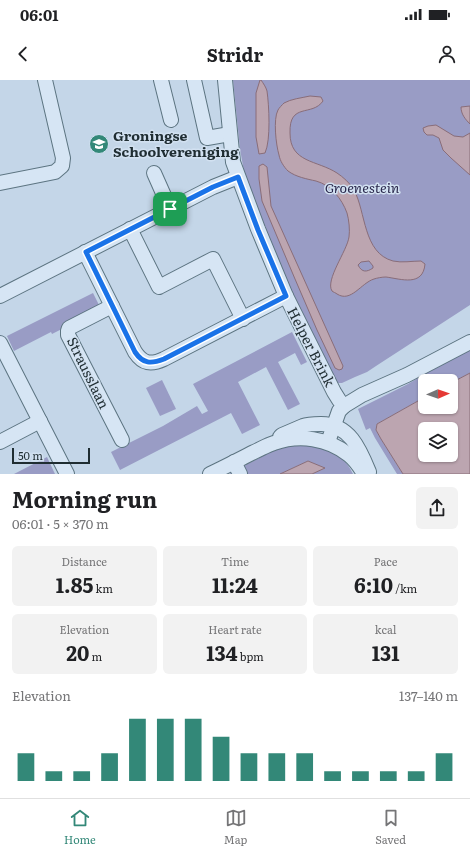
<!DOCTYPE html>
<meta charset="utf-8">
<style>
body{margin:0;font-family:Literata,serif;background:#f2f2f2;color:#202124;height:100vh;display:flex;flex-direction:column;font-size:15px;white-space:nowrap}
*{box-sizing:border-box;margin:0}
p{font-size:13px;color:#757577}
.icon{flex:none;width:22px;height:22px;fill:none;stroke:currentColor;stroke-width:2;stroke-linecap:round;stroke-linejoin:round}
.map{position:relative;height:394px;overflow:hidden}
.panel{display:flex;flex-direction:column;background:#fff;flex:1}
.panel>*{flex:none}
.needle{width:26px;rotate:88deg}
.buttons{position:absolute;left:418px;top:294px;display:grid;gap:8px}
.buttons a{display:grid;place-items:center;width:40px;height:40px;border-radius:6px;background:#fff;box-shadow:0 1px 3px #0004;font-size:20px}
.scale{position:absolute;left:12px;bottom:10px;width:78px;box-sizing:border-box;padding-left:4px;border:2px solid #1f2d32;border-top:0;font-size:11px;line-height:14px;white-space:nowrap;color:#1f2d32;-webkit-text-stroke:3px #d2e1f1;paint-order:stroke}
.pin{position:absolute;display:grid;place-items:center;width:34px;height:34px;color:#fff;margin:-17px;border-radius:8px;box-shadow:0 2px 6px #0006}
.round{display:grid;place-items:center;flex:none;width:42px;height:42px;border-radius:6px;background:#f2f2f2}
.headline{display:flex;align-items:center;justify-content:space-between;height:68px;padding:0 12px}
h1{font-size:22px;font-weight:700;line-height:30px}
.metrics{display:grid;grid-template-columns:repeat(3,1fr);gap:6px;height:68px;padding:4px 12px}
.metrics div{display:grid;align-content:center;border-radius:6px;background:#f2f2f2;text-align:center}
.metrics b{font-size:20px;font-weight:700}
.metrics small{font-size:11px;font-weight:400}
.metrics p{font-size:11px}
.chart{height:112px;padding:8px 12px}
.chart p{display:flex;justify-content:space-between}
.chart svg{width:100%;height:72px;margin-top:4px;stroke:#338878;stroke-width:6}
.status{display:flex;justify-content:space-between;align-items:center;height:28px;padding:0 20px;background:#fff;direction:ltr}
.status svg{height:11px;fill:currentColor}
header{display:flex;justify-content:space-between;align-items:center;height:52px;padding:0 12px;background:#fff;font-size:18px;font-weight:700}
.tabs{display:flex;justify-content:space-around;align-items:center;height:56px;border-top:1px solid #e0e0e0;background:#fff;font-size:11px;color:#757577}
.tabs a{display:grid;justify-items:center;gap:2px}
.tabs .selected{color:#338878}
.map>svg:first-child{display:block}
</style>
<div class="status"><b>06:01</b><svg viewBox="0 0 49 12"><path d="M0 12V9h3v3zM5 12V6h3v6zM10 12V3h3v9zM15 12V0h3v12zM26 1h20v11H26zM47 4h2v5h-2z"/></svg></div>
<header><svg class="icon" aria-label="back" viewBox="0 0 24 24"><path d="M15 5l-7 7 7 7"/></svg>Stridr<svg class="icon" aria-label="person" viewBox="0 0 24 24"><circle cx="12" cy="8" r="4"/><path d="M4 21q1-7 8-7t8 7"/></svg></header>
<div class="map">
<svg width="470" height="394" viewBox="0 0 470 394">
<rect width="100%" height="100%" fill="#c4d6e8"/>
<g fill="#999cc5">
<path d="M233 0H470V225L376 286 367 292 355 297 342 303H334L288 208 246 103 240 69Z"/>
<path d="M93 213 101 229 52 254 51 252 14 271 7 256Z"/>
<path d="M292 252 307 282 301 285 295 273 278 282 300 324 288 330 266 287 238 302 260 345 242 354 231 333 120 390 111 372 163 346 197 326 202 334 208 331 193 304Z"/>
<path d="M470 269V293L451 303V301H425V317L377 344 376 350 381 359 403 394H397L375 358 370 348 366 350 358 329 408 304 433 289Z"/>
<path d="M162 300 176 329 160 336 146 308Z"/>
<path d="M296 363C320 367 342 369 353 394H312L324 388 308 381 280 394H229L280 367Z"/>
<path d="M47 377 55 394H14Z"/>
</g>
<g fill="#bca5b0" stroke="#896d79" fill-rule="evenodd">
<path d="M260 0H261C263 3 266 7 267 11 269 25 271 60 265 73L259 74 256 57V13Z"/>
<path d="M310 16 321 17 323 21C312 37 289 22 290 53 290 83 317 80 337 93 343 97 350 103 354 110 366 132 363 173 393 181 402 183 412 181 421 181L425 184C423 207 401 199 386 197 382 197 377 198 374 199 361 203 351 223 337 214 336 213 333 212 332 211 325 200 347 171 349 157 350 150 349 140 347 133 342 119 331 105 316 101 307 99 296 97 288 91 284 87 280 81 279 75 276 65 273 39 278 30 279 28 282 25 284 23 291 19 301 18 310 16ZM369 181 373 186V188C367 192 362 193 358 185L361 182Z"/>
<path d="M470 26V44C465 39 461 34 461 27Z"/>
<path d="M436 45 454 56 463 57 470 53V95L451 78 443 70 439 58 433 55H427L424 52 423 48 428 46Z"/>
<path d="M263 84 267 87 271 126 343 286 342 289 339 290 335 288 317 250 295 199 262 121 259 99V86Z"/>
<path d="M470 293V394H403L381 359 376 350 377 344 425 317V327H451V303ZM425 349H451V375H425Z"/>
<path d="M308 381 325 388 312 394H280Z"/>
</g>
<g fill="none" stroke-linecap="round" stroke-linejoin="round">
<g stroke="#5c7481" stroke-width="16">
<g id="minor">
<path d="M161 0 171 40"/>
<path d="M194 0 207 58 230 54"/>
<path d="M225 0 233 82 258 149 286 216 334 312 339 320 344 326"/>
<path d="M154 93 170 129"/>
<path d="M0 103 55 92 62 86 63 78 45 0"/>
<path d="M130 149 159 207 213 179 243 239"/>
<path d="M85 172 135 272C143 284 151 285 164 279L286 216"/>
<path d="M0 216 213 107 238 97"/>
<path d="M112 226 69 248 68 251V255L122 360"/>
<path d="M0 263 67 394"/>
<path d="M280 357 282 355C289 352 296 349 303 346 308 344 315 344 321 344 350 344 360 370 369 392"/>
<path d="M0 362 40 341"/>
<path d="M328 362 339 331 344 326 362 315 407 295 470 262"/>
<path d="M234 382 240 394"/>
<path d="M210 394C225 387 240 379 254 372 261 369 267 365 274 363 299 354 328 358 349 375 355 380 360 387 364 394"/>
</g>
</g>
<use href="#minor" stroke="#d6e5f4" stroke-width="14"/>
</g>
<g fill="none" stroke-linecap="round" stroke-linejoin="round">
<g stroke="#fff" stroke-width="8">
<path id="route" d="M238 97 258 150 286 216 164 279C151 284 143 284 135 272L86 172 213 107Z"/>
</g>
<use href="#route" stroke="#1a73e8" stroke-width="5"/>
</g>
<defs>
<g id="school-disc" transform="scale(1)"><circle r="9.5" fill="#338878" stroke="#d2e1f1"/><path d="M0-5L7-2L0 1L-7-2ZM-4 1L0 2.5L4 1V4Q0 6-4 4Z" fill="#fff"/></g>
</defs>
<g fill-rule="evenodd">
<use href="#school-disc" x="99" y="64"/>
</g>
<g text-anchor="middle" stroke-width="3" stroke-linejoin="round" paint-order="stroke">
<g font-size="14" font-weight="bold" fill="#1f2d32" stroke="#d2e1f1" text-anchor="start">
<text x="113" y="61">Groningse<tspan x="113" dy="16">Schoolvereniging</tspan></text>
</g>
<g font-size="14" font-style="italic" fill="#2a284c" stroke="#d2e1f1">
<text x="362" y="113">Groenestein</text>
</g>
<g font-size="14" fill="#1f2d32" stroke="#d2e1f1">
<text transform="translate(311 267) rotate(63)" y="5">Helper Brink</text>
<text transform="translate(88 293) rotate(64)" y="5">Strausslaan</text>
</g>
</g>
</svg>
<div class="buttons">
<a><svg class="needle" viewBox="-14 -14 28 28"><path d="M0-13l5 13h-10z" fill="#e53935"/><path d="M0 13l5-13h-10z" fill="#757577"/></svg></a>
<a><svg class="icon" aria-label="layers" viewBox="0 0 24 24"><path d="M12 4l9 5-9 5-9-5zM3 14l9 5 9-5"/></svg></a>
</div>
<div class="scale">50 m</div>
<div class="pin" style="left:170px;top:129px;background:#1e9e55"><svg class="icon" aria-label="arrive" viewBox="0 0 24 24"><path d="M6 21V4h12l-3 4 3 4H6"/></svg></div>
</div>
<section class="panel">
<div class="headline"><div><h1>Morning run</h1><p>06:01 · 5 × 370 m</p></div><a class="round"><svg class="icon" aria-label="share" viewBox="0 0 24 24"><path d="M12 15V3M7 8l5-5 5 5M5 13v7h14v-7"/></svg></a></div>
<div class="metrics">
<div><p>Distance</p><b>1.85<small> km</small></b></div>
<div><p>Time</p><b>11:24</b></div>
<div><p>Pace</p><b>6:10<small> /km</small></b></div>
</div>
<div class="metrics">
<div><p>Elevation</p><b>20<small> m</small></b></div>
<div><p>Heart rate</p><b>134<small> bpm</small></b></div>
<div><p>kcal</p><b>131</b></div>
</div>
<div class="chart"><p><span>Elevation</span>137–140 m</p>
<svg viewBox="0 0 160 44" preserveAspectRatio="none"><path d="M5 44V27M15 44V38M25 44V38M35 44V27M45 44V6M55 44V6M65 44V6M75 44V17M85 44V27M95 44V27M105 44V27M115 44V38M125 44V38M135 44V38M145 44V38M155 44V27"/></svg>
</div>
</section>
<nav class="tabs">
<a class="selected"><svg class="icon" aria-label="home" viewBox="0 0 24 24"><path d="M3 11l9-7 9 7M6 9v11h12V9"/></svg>Home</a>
<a><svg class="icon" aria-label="map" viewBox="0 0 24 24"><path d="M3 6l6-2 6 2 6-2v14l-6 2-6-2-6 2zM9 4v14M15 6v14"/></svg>Map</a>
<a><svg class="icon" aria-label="saved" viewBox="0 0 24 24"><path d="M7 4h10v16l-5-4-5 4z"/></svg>Saved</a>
</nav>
